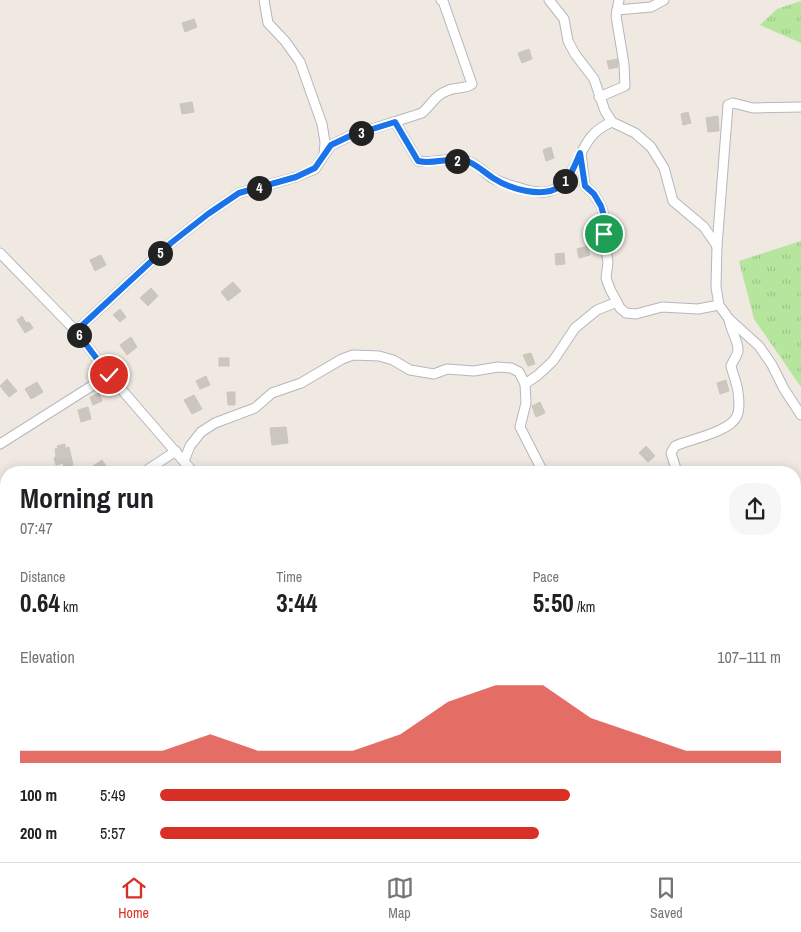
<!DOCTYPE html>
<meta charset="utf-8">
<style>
body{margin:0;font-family:"Archivo Narrow",sans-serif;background:#f6f6f6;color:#202124;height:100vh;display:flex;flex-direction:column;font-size:19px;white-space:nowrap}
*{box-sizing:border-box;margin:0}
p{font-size:16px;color:#757577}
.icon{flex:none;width:28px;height:28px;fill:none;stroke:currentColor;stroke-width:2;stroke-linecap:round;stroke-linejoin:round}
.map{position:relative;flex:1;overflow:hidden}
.drawer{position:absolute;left:0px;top:466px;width:801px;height:396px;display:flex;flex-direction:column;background:#fff;border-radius:20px 20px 0 0;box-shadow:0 2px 12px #0003}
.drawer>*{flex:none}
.pin{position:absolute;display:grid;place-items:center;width:42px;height:42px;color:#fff;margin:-21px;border:2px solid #fff;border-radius:50%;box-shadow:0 1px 5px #0007}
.km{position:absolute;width:25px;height:25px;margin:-12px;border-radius:50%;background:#222;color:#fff;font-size:14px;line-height:25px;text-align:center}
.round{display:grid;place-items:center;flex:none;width:52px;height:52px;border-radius:20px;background:#f6f6f6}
.headline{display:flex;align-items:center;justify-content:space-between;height:85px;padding:0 20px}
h1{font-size:28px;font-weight:700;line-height:38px}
.metrics{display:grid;grid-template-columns:repeat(3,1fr);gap:8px;height:85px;padding:5px 20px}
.metrics div{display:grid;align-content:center}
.metrics b{font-size:25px;font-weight:700}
.metrics small{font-size:14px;font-weight:400}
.metrics p{font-size:14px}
.chart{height:140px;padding:10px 20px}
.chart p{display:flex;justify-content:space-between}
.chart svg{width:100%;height:90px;margin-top:5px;fill:#d93025;opacity:.7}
ul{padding:0 20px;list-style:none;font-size:16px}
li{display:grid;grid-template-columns:80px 60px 1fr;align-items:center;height:38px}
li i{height:12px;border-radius:6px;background:#d93025}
.tab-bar{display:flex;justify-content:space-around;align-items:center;height:70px;border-top:1px solid #e0e0e0;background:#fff;font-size:14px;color:#757577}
.tab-bar a{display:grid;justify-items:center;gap:2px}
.tab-bar .active{color:#d93025}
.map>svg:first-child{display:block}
</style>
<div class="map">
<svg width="801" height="862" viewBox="0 0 801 862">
<defs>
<pattern id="grass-tufts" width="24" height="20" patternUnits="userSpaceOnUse" patternTransform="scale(1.25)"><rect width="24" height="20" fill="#b6e59e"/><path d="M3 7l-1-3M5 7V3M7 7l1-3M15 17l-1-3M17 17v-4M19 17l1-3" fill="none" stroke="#9dc588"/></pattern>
</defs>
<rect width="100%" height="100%" fill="#efe9e1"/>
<g fill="url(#grass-tufts)">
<path d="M801 1V43L760 25 777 9Z"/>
<path d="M801 241V387L754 319 739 261Z"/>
<path d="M801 564V779L795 776V566Z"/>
</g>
<g fill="#cbc7bf" stroke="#cbc5ba">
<path d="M194 19 197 27 185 32 182 23Z"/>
<path d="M529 49 532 59 522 63 518 53Z"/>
<path d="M617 59 618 67 609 69 607 61Z"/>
<path d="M192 102 194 112 182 114 180 104Z"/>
<path d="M688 112 691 123 683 125 681 114Z"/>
<path d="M718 116 719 131 708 132 706 118Z"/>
<path d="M551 147 554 158 546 161 543 150Z"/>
<path d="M587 246 590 255 579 258 577 249Z"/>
<path d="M564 253 565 264 556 265 555 254Z"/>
<path d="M101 255 106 265 95 271 90 260Z"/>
<path d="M233 282 241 291 228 301 221 292Z"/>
<path d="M151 288 158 296 148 306 140 298Z"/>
<path d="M120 309 126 317 120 322 113 315Z"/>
<path d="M22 316 26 323 29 322 33 328 25 333 17 320Z"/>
<path d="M131 337 137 347 127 355 120 345Z"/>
<path d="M531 353 535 364 528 366 523 355Z"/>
<rect x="219" y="358" width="10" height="8"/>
<path d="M206 376 210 385 200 389 196 381Z"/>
<path d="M7 379 17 391 9 397 0 386Z"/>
<path d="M726 380 729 391 720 394 717 383Z"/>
<path d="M37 382 43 392 31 399 25 389Z"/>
<path d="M227 392H235V405H228Z"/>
<path d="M99 393 102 401 93 405 90 397Z"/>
<path d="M194 395 202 409 192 414 184 400Z"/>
<path d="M540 402 545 413 536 417 532 406Z"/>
<path d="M88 407 91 419 81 422 78 410Z"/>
<path d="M286 427 288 443 272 445 270 428Z"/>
<path d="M65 444V448L69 447 73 465 64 467 63 463 56 465 54 458 56 456 55 449 58 448 57 446Z"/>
<path d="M646 446 655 456 648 462 639 453Z"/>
<path d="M102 460 110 472H97L93 466Z"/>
<path d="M6 520V534L0 537V524Z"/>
<path d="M0 729 6 736V746L0 751Z"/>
<path d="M6 764V786L0 778V768Z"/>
</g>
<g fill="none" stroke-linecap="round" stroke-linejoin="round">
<g stroke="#b4b7c1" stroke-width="11">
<g id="minor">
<path d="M549 0 564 19 568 41 575 54 594 79 605 111 612 122 635 133 651 147 664 168 673 201 704 227 717 246"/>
<path d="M617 10 651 7 664 0"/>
<path d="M599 97 625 86 624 64 616 16 619 0"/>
<path d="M801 107 753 108 733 103 728 105 717 246 716 287 719 305 729 319 759 346 772 365 784 389 801 415"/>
<path d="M395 122 418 161C433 164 452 156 467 161 477 164 484 172 492 178 500 182 509 185 517 187 541 195 555 196 570 174 584 152 585 133 612 122"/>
<path d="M325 154 331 145 350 136 422 113C432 104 435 95 449 90 457 87 466 89 472 84L443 1 441 0"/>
<path d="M581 154 585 186 594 194 601 206 606 223 604 234 608 263 606 278 610 289 620 308 626 313 636 314 662 307 698 309 719 305"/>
<path d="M0 253 76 331 109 375 193 472"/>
<path d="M76 331 171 243 208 214 239 193 296 177 315 169 324 155 325 142 322 124 300 62 285 41 268 23 264 0"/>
<path d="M525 384 538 375 553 361 575 328 597 310 617 302"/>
<path d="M0 444 109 375"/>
<path d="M184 461 190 446 201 432 215 423 255 408 272 393 301 383 342 359 353 355 379 356 393 360 410 370 434 374 447 369 474 371 498 367 511 368 519 372 525 384 526 403 520 427 543 472"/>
<path d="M144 472 176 451"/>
<path d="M677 472 671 453 675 446C691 439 730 432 737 416 740 409 739 399 738 392 737 383 733 375 731 366 733 361 737 356 738 351 739 341 730 330 729 319"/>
<path d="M0 576 6 572"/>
<path d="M240 856 241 862"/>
<path d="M463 856V862"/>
<path d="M723 856 724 862"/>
<path d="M86 862 93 856"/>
<path d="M676 862 683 856"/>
</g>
</g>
<use href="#minor" stroke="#fff" stroke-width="9"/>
</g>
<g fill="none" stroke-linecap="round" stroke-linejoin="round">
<g stroke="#fff" stroke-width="10">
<path id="route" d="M109 375 76 331 171 243 208 214 239 193 296 177 315 168 331 145 350 136 395 122 418 161C433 165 452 156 467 161 477 165 484 172 493 178 510 189 543 199 561 186 570 179 576 163 580 153L585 186 594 194 601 206 606 223 604 234"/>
</g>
<use href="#route" stroke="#1a73e8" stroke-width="6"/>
</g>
</svg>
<div class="pin" style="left:604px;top:234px;background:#1e9e55"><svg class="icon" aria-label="arrive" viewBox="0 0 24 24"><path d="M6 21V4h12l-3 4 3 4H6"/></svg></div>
<div class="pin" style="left:109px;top:375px;background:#d93025"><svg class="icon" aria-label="check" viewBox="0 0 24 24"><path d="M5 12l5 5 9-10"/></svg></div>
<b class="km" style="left:565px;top:181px">1</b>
<b class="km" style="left:457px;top:161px">2</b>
<b class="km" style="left:361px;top:133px">3</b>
<b class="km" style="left:259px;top:188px">4</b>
<b class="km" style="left:160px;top:253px">5</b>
<b class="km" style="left:79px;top:335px">6</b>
<section class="drawer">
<div class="headline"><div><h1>Morning run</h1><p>07:47</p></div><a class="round"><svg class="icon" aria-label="share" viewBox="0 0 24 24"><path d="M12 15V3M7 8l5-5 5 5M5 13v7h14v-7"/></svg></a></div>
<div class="metrics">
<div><p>Distance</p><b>0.64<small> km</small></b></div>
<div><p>Time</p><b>3:44</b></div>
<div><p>Pace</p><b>5:50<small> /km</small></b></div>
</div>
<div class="chart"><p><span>Elevation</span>107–111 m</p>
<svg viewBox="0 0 160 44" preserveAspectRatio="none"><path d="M0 44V38L10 38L20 38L30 38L40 30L50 38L60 38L70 38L80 30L90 14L100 6L110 6L120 22L130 30L140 38L150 38L160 38V44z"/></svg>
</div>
<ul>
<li><b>100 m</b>5:49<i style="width:66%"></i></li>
<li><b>200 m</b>5:57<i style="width:61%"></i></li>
</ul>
</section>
</div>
<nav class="tab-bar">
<a class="active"><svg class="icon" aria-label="home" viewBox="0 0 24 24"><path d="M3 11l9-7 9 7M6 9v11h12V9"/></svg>Home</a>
<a><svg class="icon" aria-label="map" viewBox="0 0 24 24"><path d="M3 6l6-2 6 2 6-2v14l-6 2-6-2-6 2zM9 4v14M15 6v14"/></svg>Map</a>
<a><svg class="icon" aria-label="saved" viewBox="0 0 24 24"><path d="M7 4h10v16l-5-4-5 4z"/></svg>Saved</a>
</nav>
